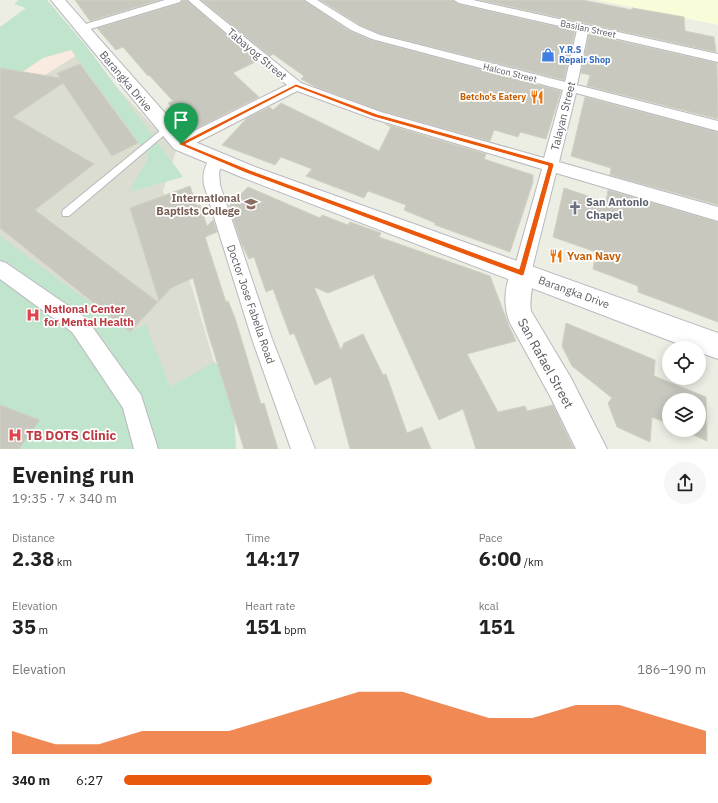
<!DOCTYPE html>
<meta charset="utf-8">
<style>
body{margin:0;font-family:"IBM Plex Sans",sans-serif;background:#f6f6f6;color:#222;height:100vh;display:flex;flex-direction:column;font-size:15px;white-space:nowrap}
*{box-sizing:border-box;margin:0}
p{font-size:13px;color:#767676}
.icon{flex:none;width:22px;height:22px;fill:none;stroke:currentColor;stroke-width:2;stroke-linecap:round;stroke-linejoin:round}
.map{position:relative;height:449px;overflow:hidden}
.side{display:flex;flex-direction:column;background:#fff;flex:1}
.side>*{flex:none}
.controls{position:absolute;left:662px;top:341px;display:grid;gap:8px}
.controls a{display:grid;place-items:center;width:44px;height:44px;border-radius:50%;background:#fff;box-shadow:0 2px 10px #0003;font-size:20px}
.pin{position:absolute;display:grid;place-items:center;width:34px;height:34px;color:#fff;margin:-41px -17px;border-radius:50% 50% 50% 0;rotate:-45deg;box-shadow:0 0 4px #0007}
.pin .icon{rotate:45deg}
.round{display:grid;place-items:center;flex:none;width:42px;height:42px;border-radius:21px;background:#f6f6f6}
.overview{display:flex;align-items:center;justify-content:space-between;height:68px;padding:0 12px}
h1{font-size:22px;font-weight:800;line-height:30px}
.metrics{display:grid;grid-template-columns:repeat(3,1fr);gap:6px;height:68px;padding:4px 12px}
.metrics div{display:grid;align-content:center}
.metrics b{font-size:20px;font-weight:800}
.metrics small{font-size:11px;font-weight:400}
.metrics p{font-size:11px}
.chart{height:112px;padding:8px 12px}
.chart p{display:flex;justify-content:space-between}
.chart svg{width:100%;height:72px;margin-top:4px;fill:#ea580c;opacity:.7}
ul{padding:0 12px;list-style:none;font-size:13px}
li{display:grid;grid-template-columns:64px 48px 1fr;align-items:center;height:30px}
li i{height:10px;border-radius:5px;background:#ea580c}
.map>svg:first-child{display:block}
</style>
<div class="map">
<svg width="718" height="449" viewBox="0 0 718 449">
<rect width="100%" height="100%" fill="#ecede3"/>
<path fill="#f9fcd9" d="M596 0H718V25Z"/>
<path fill="#dcddd1" d="M83 51 176 151 163 191 217 372 169 403 0 258V103Z"/>
<path fill="#faeadf" d="M0 43 83 51 0 103Z"/>
<g fill="#c0e4cc">
<path d="M19 0H47L87 47 183 177 129 192 149 157 71 50 43 58 22 72 0 68V27L26 8 14 4Z"/>
<path d="M0 236 130 332 146 324 170 387 214 362 232 375 236 449H0Z"/>
</g>
<g fill="#c8c8bf" stroke="#d1d1c1">
<path d="M75 0H160L90 21Z"/>
<path d="M182 0H187L257 61 233 73 259 97 191 131 168 103 173 101 149 75 148 76 123 47 116 50 97 28 180 3Z"/>
<path d="M201 0H304L350 31 371 40 561 91 546 139 520 132 518 137 494 130 490 141 381 111 316 87 301 79 304 76 273 54 270 56Z"/>
<path d="M320 0H453L459 4 575 31 564 80 380 34 360 25Z"/>
<path d="M480 0H583L632 10V8L684 17 685 31 714 37 716 52Z"/>
<path d="M589 34 717 63 718 119 587 86 590 75 581 73Z"/>
<path d="M80 64 138 143 112 156 63 83 13 117 94 164 35 210 158 302 130 332 0 228V68L60 78 57 73Z"/>
<path d="M585 97 718 132V205L610 175 611 168 571 156Z"/>
<path d="M281 103 379 151 391 127 385 124 486 154 484 159 533 175V182L510 252 435 225V223L404 210 406 205 368 191 364 198 306 176 312 169 281 157 275 165 222 145 247 118 270 107 273 110Z"/>
<path d="M190 186 197 206 200 205 207 226 213 220 217 232 205 237 226 302 228 301 235 318 261 404 264 403 278 449H244L207 330 193 278 171 288 159 301 130 208Z"/>
<path d="M248 187 320 218 322 215 348 225 350 222 381 233 379 237 490 276 509 326 516 341 467 354 498 412 525 406 527 411 553 405 574 449H476L463 409 439 420 374 276 375 274 328 293 314 287 341 350 344 343 363 334 383 375 386 374 407 433 422 427 431 449H350L331 377 315 385 294 333 290 335 273 289 266 292 254 257 249 259 241 243 229 206Z"/>
<path d="M564 188 606 202 608 190 718 222V322L638 292V286L593 269 596 252 553 237Z"/>
<path d="M566 323 655 360 654 376 706 397 707 441 682 430H699V400H669V424L652 417 650 442 617 427 608 403 612 398 572 366 562 346Z"/>
<path d="M0 405 40 420 19 449H0Z"/>
</g>
<g fill="none" stroke-linecap="round" stroke-linejoin="round">
<g stroke="#b8b8be" stroke-width="2">
<path id="service" d="M166 126 169 127V131L69 216H63L62 213 63 210Z"/>
</g>
<g stroke="#b8b8be" stroke-width="2">
<g id="minor">
<path d="M165 0H181L180 2 87 30H79L77 28 79 26Z"/>
<path d="M188 0H199L301 83 381 112 544 158 563 90 372 39 351 30 305 0H317L359 26 380 35 565 82 577 30 459 3 454 0H473L718 54V62L588 32 577 85 718 121V131L576 93 559 162 718 207V221L556 173 531 273 529 279 522 281 515 279 513 273 542 169 371 118 297 91 186 148 181 149 176 148 174 144 176 140 287 85Z"/>
<path d="M217 153 222 155 225 159 219 172 220 185 272 339 315 449H291L252 339 204 185C202 173 205 165 212 155Z"/>
<path d="M0 261 6 263 86 318 141 395 158 449H134L123 408 72 332 0 279Z"/>
</g>
</g>
<g stroke="#b8b8be" stroke-width="2">
<path id="tertiary" d="M522 262 530 265C537 280 528 295 531 311L571 378 607 449H576L551 398 510 323C502 304 505 283 514 265Z"/>
</g>
<g stroke="#b8b9c0" stroke-width="2">
<path id="secondary" d="M51 0H65L188 139 255 167 718 333V359L699 352V348H689L241 177 174 149Z"/>
</g>
<use href="#service" fill="#fff" fill-rule="evenodd"/>
<use href="#minor" fill="#fff" fill-rule="evenodd"/>
<use href="#tertiary" fill="#fff" fill-rule="evenodd"/>
<use href="#secondary" fill="#fff" fill-rule="evenodd"/>
</g>
<path fill="#ea580c" stroke="#fff" fill-rule="evenodd" d="M296 84 377 114 553 163 554 165 524 275 522 276 246 173 178 144ZM296 87 374 117 548 166 519 269 250 170 186 144Z"/>
<defs>
<g id="shop-bare" transform="scale(1.08)"><path d="M-5-2.5h2.3a2.7 3.5 0 0 1 5.4 0H5L5.5 6h-11ZM-1.5-2.5h3a1.5 2.3 0 0 0-3 0Z" fill="#3f7fe0" stroke="#fff" stroke-width="2.5" paint-order="stroke"/></g>
<g id="restaurant-bare" transform="scale(1.08)"><path d="M-5-6h1v4h1v-4h1v4h1v-4h1v5L-1.5 .5V6h-2V.5L-5-1ZM5-6V6H3V1.5H1.5Q1.5-4 5-6Z" fill="#e8710a" stroke="#fff" stroke-width="2.5" paint-order="stroke"/></g>
<g id="university-bare" transform="scale(1.08)"><path d="M0-5L7-2L0 1L-7-2ZM-4 1L0 2.5L4 1V4Q0 6-4 4Z" fill="#8d6e63" stroke="#fff" stroke-width="2.5" paint-order="stroke"/></g>
<g id="church-bare" transform="scale(1.08)"><path d="M-1.2-6h2.4v3.5h3.3v2.4h-3.3V6h-2.4V-.1h-3.3v-2.4h3.3Z" fill="#6b7280" stroke="#fff" stroke-width="2.5" paint-order="stroke"/></g>
<g id="hospital-bare" transform="scale(1.08)"><path d="M-5-5h3v3.5h4V-5h3V5h-3V1.5h-4V5h-3Z" fill="#e0444e" stroke="#fff" stroke-width="2.5" paint-order="stroke"/></g>
</defs>
<g fill-rule="evenodd">
<use href="#shop-bare" x="548" y="55"/>
<use href="#restaurant-bare" x="537" y="97"/>
<use href="#university-bare" x="251" y="204"/>
<use href="#church-bare" x="575" y="208"/>
<use href="#restaurant-bare" x="556" y="256"/>
<use href="#hospital-bare" x="33" y="315"/>
<use href="#hospital-bare" x="15" y="435"/>
</g>
<g text-anchor="middle" stroke-width="3.5" stroke-linejoin="round" paint-order="stroke">
<g font-size="9" fill="#5b5c63" stroke="#fff">
<text transform="translate(588 29) rotate(12)" y="3">Basilan Street</text>
<text transform="translate(510 73) rotate(14)" y="3">Halcon Street</text>
</g>
<g font-size="9" font-weight="bold" fill="#366cbe" stroke="#fff" text-anchor="start">
<text x="559" y="53">Y.R.S<tspan x="559" dy="10">Repair Shop</tspan></text>
</g>
<g font-size="9" font-weight="bold" fill="#c56008" stroke="#fff" text-anchor="end">
<text x="526" y="100">Betcho's Eatery</text>
</g>
<g font-size="11" fill="#5b5c63" stroke="#fff">
<text transform="translate(257 54) rotate(40)" y="4">Tabayog Street</text>
<text transform="translate(126 81) rotate(50)" y="4">Barangka Drive</text>
<text transform="translate(563 116) rotate(-76)" y="4">Talayan Street</text>
<text transform="translate(574 292) rotate(20)" y="4">Barangka Drive</text>
<text transform="translate(251 304) rotate(71)" y="4">Doctor Jose Fabella Road</text>
</g>
<g font-size="11" font-weight="bold" fill="#785e54" stroke="#fff" text-anchor="end">
<text x="240" y="202">International<tspan x="240" dy="13">Baptists College</tspan></text>
</g>
<g font-size="11" font-weight="bold" fill="#5b616d" stroke="#fff" text-anchor="start">
<text x="586" y="206">San Antonio<tspan x="586" dy="13">Chapel</tspan></text>
</g>
<g font-size="11" font-weight="bold" fill="#c56008" stroke="#fff" text-anchor="start">
<text x="567" y="260">Yvan Navy</text>
</g>
<g font-size="11" font-weight="bold" fill="#be3a42" stroke="#fff" text-anchor="start">
<text x="44" y="313">National Center<tspan x="44" dy="13">for Mental Health</tspan></text>
</g>
<g font-size="13" fill="#5b5c63" stroke="#fff">
<text transform="translate(546 363) rotate(61)" y="5">San Rafael Street</text>
</g>
<g font-size="13" font-weight="bold" fill="#be3a42" stroke="#fff" text-anchor="start">
<text x="26" y="440">TB DOTS Clinic</text>
</g>
</g>
</svg>
<div class="controls">
<a><svg class="icon" aria-label="locate" viewBox="0 0 24 24"><circle cx="12" cy="12" r="6"/><path d="M12 2v4M12 18v4M2 12h4M18 12h4"/></svg></a>
<a><svg class="icon" aria-label="layers" viewBox="0 0 24 24"><path d="M12 4l9 5-9 5-9-5zM3 14l9 5 9-5"/></svg></a>
</div>
<div class="pin" style="left:181px;top:144px;background:#1e9e55"><svg class="icon" aria-label="arrive" viewBox="0 0 24 24"><path d="M6 21V4h12l-3 4 3 4H6"/></svg></div>
</div>
<section class="side">
<div class="overview"><div><h1>Evening run</h1><p>19:35 · 7 × 340 m</p></div><a class="round"><svg class="icon" aria-label="share" viewBox="0 0 24 24"><path d="M12 15V3M7 8l5-5 5 5M5 13v7h14v-7"/></svg></a></div>
<div class="metrics">
<div><p>Distance</p><b>2.38<small> km</small></b></div>
<div><p>Time</p><b>14:17</b></div>
<div><p>Pace</p><b>6:00<small> /km</small></b></div>
</div>
<div class="metrics">
<div><p>Elevation</p><b>35<small> m</small></b></div>
<div><p>Heart rate</p><b>151<small> bpm</small></b></div>
<div><p>kcal</p><b>151</b></div>
</div>
<div class="chart"><p><span>Elevation</span>186–190 m</p>
<svg viewBox="0 0 160 44" preserveAspectRatio="none"><path d="M0 44V30L10 38L20 38L30 30L40 30L50 30L60 22L70 14L80 6L90 6L100 14L110 22L120 22L130 14L140 14L150 22L160 30V44z"/></svg>
</div>
<ul>
<li><b>340 m</b>6:27<i style="width:53%"></i></li>
</ul>
</section>
